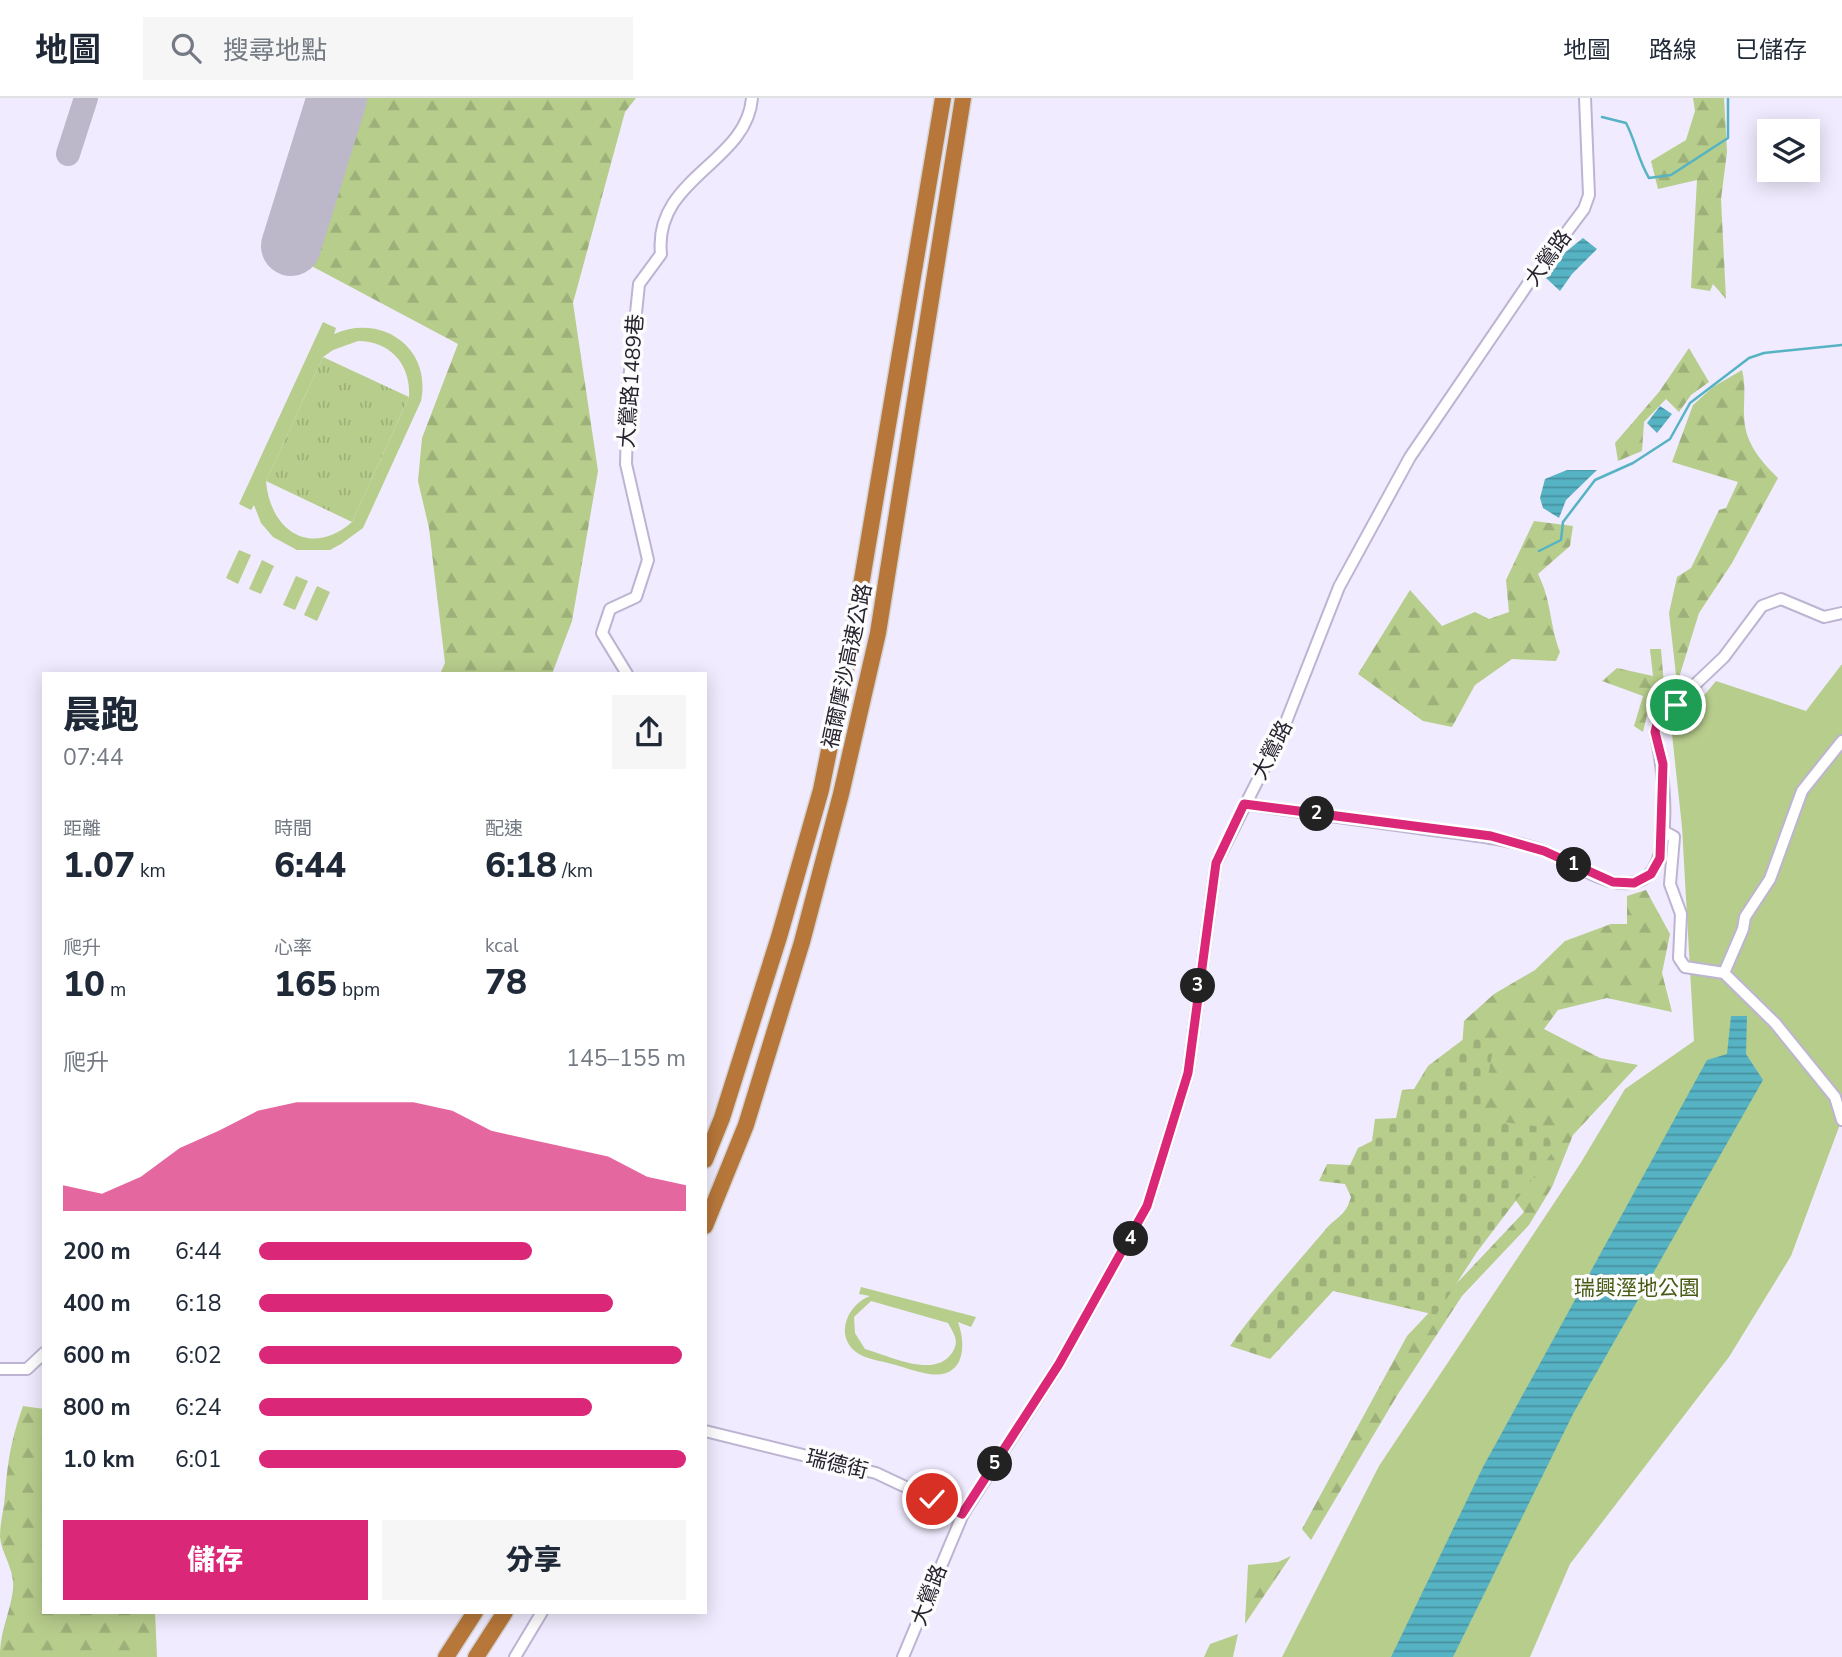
<!DOCTYPE html>
<html lang="zh-TW">
<meta charset="utf-8">
<style>
body{margin:0;font-family:"Nunito Sans","Noto Sans TC",sans-serif;background:#f6f6f7;color:#1f2937;height:100vh;display:flex;flex-direction:column;font-size:26px;white-space:nowrap}
*{box-sizing:border-box;margin:0}
p{font-size:23px;color:#747a83}
.icon{flex:none;width:38px;height:38px;fill:none;stroke:currentColor;stroke-width:2;stroke-linecap:round;stroke-linejoin:round}
.map{position:relative;flex:1;overflow:hidden}
.sheet{position:absolute;left:42px;top:574px;width:665px;height:942px;display:flex;flex-direction:column;background:#fff;border-radius:0px;box-shadow:0 4px 18px #0003}
.sheet>*{flex:none}
.buttons{position:absolute;left:1757px;top:21px;display:grid;gap:14px}
.buttons a{display:grid;place-items:center;width:63px;height:63px;border-radius:0px;background:#fff;box-shadow:0 4px 18px #0003;font-size:35px}
.pin{position:absolute;display:grid;place-items:center;width:60px;height:60px;color:#fff;margin:-30px;border:4px solid #fff;border-radius:50%;box-shadow:0 2px 7px #0007}
.km{position:absolute;width:35px;height:35px;margin:-18px;border-radius:50%;background:#222;color:#fff;font-size:19px;line-height:35px;text-align:center}
.round{display:grid;place-items:center;flex:none;width:74px;height:74px;border-radius:0px;background:#f6f6f7}
.headline{display:flex;align-items:center;justify-content:space-between;height:119px;padding:0 21px}
h1{font-size:38px;font-weight:800;line-height:52px}
.stats{display:grid;grid-template-columns:repeat(3,1fr);gap:10px;height:119px;padding:7px 21px}
.stats div{display:grid;align-content:center}
.stats b{font-size:35px;font-weight:800}
.stats small{font-size:19px;font-weight:400}
.stats p{font-size:19px}
.chart{height:196px;padding:14px 21px}
.chart p{display:flex;justify-content:space-between}
.chart svg{width:100%;height:126px;margin-top:7px;fill:#db2777;opacity:.7}
.cta{display:flex;gap:14px;margin-top:auto;padding:14px 21px}
.cta a{flex:1;height:80px;border-radius:0px;background:#db2777;color:#fff;font-size:28px;font-weight:800;line-height:80px;text-align:center}
.cta a+a{background:#f6f6f7;color:#1f2937}
ul{padding:0 21px;list-style:none;font-size:23px}
li{display:grid;grid-template-columns:112px 84px 1fr;align-items:center;height:52px}
li i{height:18px;border-radius:9px;background:#db2777}
header{display:flex;align-items:center;gap:42px;box-sizing:border-box;height:98px;padding:0 35px;background:#fff;border-bottom:2px solid #e0e1e3}
header strong{font-size:33px}
nav{display:flex;gap:38px;margin-inline-start:auto;font-size:24px}
.search{width:490px;height:63px;background:#f6f6f7;display:flex;align-items:center;gap:18px;box-sizing:border-box;padding:0 24px;border-radius:0px;color:#747a83;font-size:26px}
.map>svg:first-child{display:block}
</style>
<header>
<strong>地圖</strong>
<div class="search"><svg class="icon" aria-label="search" viewBox="0 0 24 24"><circle cx="10" cy="10" r="6"/><path d="M15 15l6 6"/></svg>搜尋地點</div>
<nav><a>地圖</a><a>路線</a><a>已儲存</a></nav>
</header>
<div class="map">
<svg width="1842" height="1559" viewBox="0 0 1842 1559">
<defs>
<pattern id="grass-tufts" width="24" height="20" patternUnits="userSpaceOnUse" patternTransform="scale(1.75)"><rect width="24" height="20" fill="#b7cd8c"/><path d="M3 7l-1-3M5 7V3M7 7l1-3M15 17l-1-3M17 17v-4M19 17l1-3" fill="none" stroke="#9db079"/></pattern>
<pattern id="forest-firs" width="22" height="20" patternUnits="userSpaceOnUse" patternTransform="scale(1.75)"><rect width="22" height="20" fill="#b7cd8c"/><path d="M5 1l3.5 6h-7zM16 11l3.5 6h-7z" fill="#9db079"/></pattern>
<pattern id="cemetery-stones" width="16" height="16" patternUnits="userSpaceOnUse" patternTransform="scale(1.75)"><rect width="16" height="16" fill="#b7cd8c"/><path d="M2 7V4a2 2 0 0 1 4 0v3zM10 15v-3a2 2 0 0 1 4 0v3z" fill="#9db079"/></pattern>
<pattern id="water-rules" width="6" height="5" patternUnits="userSpaceOnUse" patternTransform="scale(1.75)"><rect width="6" height="5" fill="#56b3c4"/><path d="M0 2.5h6" fill="none" stroke="#4791a0"/></pattern>
</defs>
<rect width="100%" height="100%" fill="#f0ebfe"/>
<path fill="url(#grass-tufts)" d="M323 259 409 299 352 424 266 383Z"/>
<g fill="url(#forest-firs)">
<path d="M362 0H636L625 14 573 205 598 373 572 523 552 576H440L445 565 429 430 418 383 422 340 458 246 304 164Z"/>
<path d="M1693 0H1724L1727 54 1721 101 1726 201 1713 186 1710 193 1691 190 1697 82 1658 91 1651 63 1686 42 1695 13Z"/>
<path d="M1689 250 1709 284 1691 297 1679 314 1666 301 1644 324 1642 353 1618 363 1615 345 1659 294Z"/>
<path d="M1742 272C1747 291 1742 309 1745 328 1749 350 1763 365 1778 380L1732 465 1699 515 1677 586 1669 515 1677 479 1691 470 1719 412 1726 410 1738 384 1672 364 1693 307 1713 289Z"/>
<path d="M1534 423 1573 428 1570 448 1538 476C1552 504 1549 525 1560 554L1556 563 1512 561 1475 587 1452 629 1423 623 1358 576 1410 492 1442 528 1475 514 1489 521 1509 514 1506 482Z"/>
<path d="M1650 551H1661L1665 599 1648 613 1643 634 1634 628 1643 598 1602 583 1617 570 1653 578Z"/>
<path d="M1646 792 1670 836 1662 875 1672 914 1607 900 1558 912 1544 931 1600 960 1638 967 1573 1037 1552 1089 1529 1127 1462 1198 1398 1296 1311 1442 1302 1431 1407 1238 1524 1114 1500 1080 1449 1038 1460 976 1464 923 1494 896 1535 872 1565 843 1611 826H1627V798Z"/>
<path d="M23 1308 44 1311V1514H155L157 1559H0C0 1532 10 1516 13 1491 15 1472 2 1457 0 1439 0 1424 4 1412 5 1397 8 1360 11 1343 23 1308Z"/>
<path d="M1291 1458 1245 1526 1248 1467 1278 1464Z"/>
<path d="M1238 1536 1233 1559H1204L1210 1546Z"/>
</g>
<path fill="url(#cemetery-stones)" d="M1473 934 1494 946 1480 1021 1542 1029 1555 1051 1477 1154 1436 1217 1333 1193 1270 1261 1230 1248C1259 1207 1293 1170 1326 1131 1338 1117 1345 1119 1351 1099L1345 1086 1319 1083 1327 1066 1350 1067 1358 1050 1372 1043 1375 1021 1396 1020 1402 992 1414 991 1428 968Z"/>
<g fill="#b7cd8c" fill-rule="evenodd">
<path d="M323 224 336 230 334 236C382 215 432 250 421 303L363 430 341 446 330 452H297L273 439 261 425 254 407 251 412 239 406ZM358 243C391 243 411 267 409 299L352 424C311 460 270 433 266 383L323 259 333 252Z"/>
<path d="M239 452 251 457 238 486 226 480Z"/>
<path d="M262 462 274 468 261 496 249 491Z"/>
<path d="M296 478 308 483 295 512 283 507Z"/>
<path d="M317 488 330 494 317 523 304 517Z"/>
<path d="M1842 566V1021L1791 1158 1729 1259 1570 1466 1530 1559H1282L1379 1368 1580 1066 1625 991 1694 943 1682 729 1672 636 1716 583 1806 613Z"/>
<path d="M861 1189 976 1219 971 1229 958 1224C967 1249 964 1281 929 1276 916 1274 904 1269 892 1266 881 1263 865 1261 856 1254 834 1237 848 1206 870 1198L859 1196ZM871 1203 948 1225C954 1236 960 1243 952 1255 934 1281 890 1258 865 1251L855 1235 854 1219Z"/>
</g>
<g fill="url(#water-rules)">
<path d="M1583 140 1597 151 1572 176 1560 193 1546 180 1557 161Z"/>
<path d="M1660 308 1672 316 1657 335 1647 325Z"/>
<path d="M1567 372H1597L1566 402 1559 420 1543 410 1540 400 1545 381Z"/>
<path d="M1731 918H1747L1746 956 1763 982 1573 1316 1453 1559H1391L1483 1369 1707 962 1727 956Z"/>
</g>
<g fill="none" stroke-linecap="round" stroke-linejoin="round">
<g stroke="#56b3c4" stroke-width="2.5">
<path d="M1602 19 1626 25C1636 44 1638 62 1649 80L1671 77 1728 40V0"/>
<path d="M1539 453 1561 442 1563 424 1595 382 1633 365 1670 341 1690 305 1749 260 1764 255 1842 247"/>
</g>
<path stroke="#bcb8c9" stroke-width="24" d="M68 56 86 0"/>
<path stroke="#bcb8c9" stroke-width="60" d="M291 148 337 0"/>
<g stroke="#bdb4d3" stroke-width="14">
<g id="minor">
<path d="M627 576 602 535 610 511 636 499 648 462 626 366 628 292 639 186 661 156C653 80 747 65 752 0"/>
<path d="M1244 706C1302 714 1360 722 1418 730 1461 736 1503 739 1544 753 1572 763 1613 797 1643 781 1676 764 1663 665 1655 634L1665 615 1724 559 1762 508 1781 501 1824 519 1842 515"/>
<path d="M1663 733 1674 739 1670 786 1681 816 1679 860 1685 869 1724 875 1775 925 1835 999 1842 1022"/>
<path d="M1724 875 1743 831 1745 819 1770 781 1802 693 1842 643"/>
<path d="M0 1271H27L44 1255"/>
<path d="M705 1333 876 1375 963 1416"/>
<path d="M515 1559 542 1514"/>
<path d="M903 1559 963 1416 1059 1266 1147 1108 1188 975 1216 765 1282 634 1339 489 1410 359 1532 180 1584 111 1589 97 1585 0"/>
</g>
</g>
<g stroke="#d4d3d5" stroke-width="19">
<g id="highway">
<path d="M705 1062 722 1020 779 839 821 692 854 529 943 0"/>
<path d="M705 1128 746 1027 802 844 841 696 878 535 963 0"/>
<path d="M446 1559 475 1514"/>
<path d="M476 1559 505 1514"/>
</g>
</g>
<use href="#minor" stroke="#fff" stroke-width="10"/>
<use href="#highway" stroke="#b7773a" stroke-width="16"/>
</g>
<g fill="none" stroke-linecap="round" stroke-linejoin="round">
<g stroke="#fff" stroke-width="14">
<path id="route" d="M932 1401 962 1416 1059 1266 1147 1108 1188 975 1216 765 1244 706 1491 738 1544 753 1613 784 1634 785 1651 776 1660 760 1663 666 1655 634 1657 626 1676 607"/>
</g>
<use href="#route" stroke="#db2777" stroke-width="9"/>
</g>
<g text-anchor="middle" stroke-width="7" stroke-linejoin="round" paint-order="stroke">
<g font-size="21" fill="#26222e" stroke="#fcfcfc">
<text transform="translate(1548 160) rotate(-54)" y="7">大鶯路</text>
<text transform="translate(631 283) rotate(-86)" y="7">大鶯路1489巷</text>
<text transform="translate(847 568) rotate(-78)" y="7">福爾摩沙高速公路</text>
<text transform="translate(1272 652) rotate(-63)" y="7">大鶯路</text>
<text transform="translate(837 1366) rotate(14)" y="7">瑞德街</text>
<text transform="translate(929 1497) rotate(-69)" y="7">大鶯路</text>
</g>
<g font-size="21" fill="#485b14" stroke="#fcfcfc">
<text x="1637" y="1197">瑞興溼地公園</text>
</g>
</g>
</svg>
<div class="buttons">
<a><svg class="icon" aria-label="layers" viewBox="0 0 24 24"><path d="M12 4l9 5-9 5-9-5zM3 14l9 5 9-5"/></svg></a>
</div>
<div class="pin" style="left:1676px;top:607px;background:#1e9e55"><svg class="icon" aria-label="arrive" viewBox="0 0 24 24"><path d="M6 21V4h12l-3 4 3 4H6"/></svg></div>
<div class="pin" style="left:932px;top:1401px;background:#d93025"><svg class="icon" aria-label="check" viewBox="0 0 24 24"><path d="M5 12l5 5 9-10"/></svg></div>
<b class="km" style="left:1574px;top:767px">1</b>
<b class="km" style="left:1317px;top:716px">2</b>
<b class="km" style="left:1198px;top:888px">3</b>
<b class="km" style="left:1131px;top:1141px">4</b>
<b class="km" style="left:995px;top:1366px">5</b>
<section class="sheet">
<div class="headline"><div><h1>晨跑</h1><p>07:44</p></div><a class="round"><svg class="icon" aria-label="share" viewBox="0 0 24 24"><path d="M12 15V3M7 8l5-5 5 5M5 13v7h14v-7"/></svg></a></div>
<div class="stats">
<div><p>距離</p><b>1.07<small> km</small></b></div>
<div><p>時間</p><b>6:44</b></div>
<div><p>配速</p><b>6:18<small> /km</small></b></div>
</div>
<div class="stats">
<div><p>爬升</p><b>10<small> m</small></b></div>
<div><p>心率</p><b>165<small> bpm</small></b></div>
<div><p>kcal</p><b>78</b></div>
</div>
<div class="chart"><p><span>爬升</span>145–155 m</p>
<svg viewBox="0 0 160 44" preserveAspectRatio="none"><path d="M0 44V35L10 38L20 32L30 22L40 16L50 9L60 6L70 6L80 6L90 6L100 9L110 16L120 19L130 22L140 25L150 32L160 35V44z"/></svg>
</div>
<ul>
<li><b>200 m</b>6:44<i style="width:64%"></i></li>
<li><b>400 m</b>6:18<i style="width:83%"></i></li>
<li><b>600 m</b>6:02<i style="width:99%"></i></li>
<li><b>800 m</b>6:24<i style="width:78%"></i></li>
<li><b>1.0 km</b>6:01<i style="width:100%"></i></li>
</ul>
<div class="cta"><a>儲存</a><a>分享</a></div>
</section>
</div>
